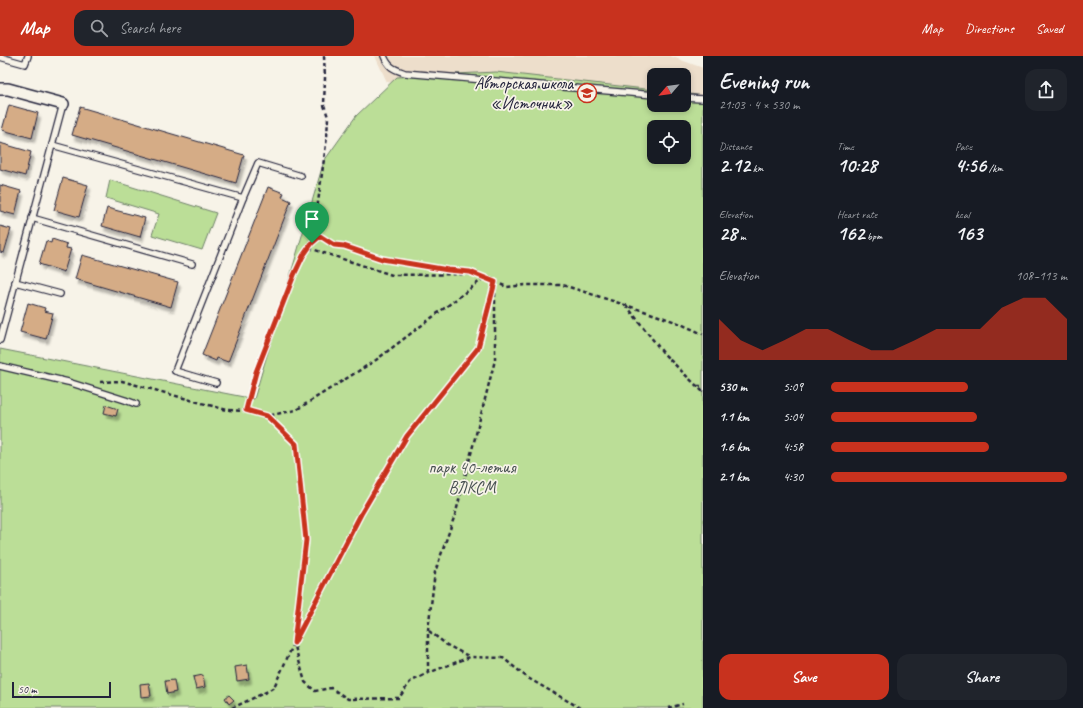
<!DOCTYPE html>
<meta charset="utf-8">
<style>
body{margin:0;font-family:Caveat,sans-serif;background:#20242c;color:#f1f3f6;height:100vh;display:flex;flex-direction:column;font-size:15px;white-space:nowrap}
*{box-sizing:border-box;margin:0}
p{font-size:13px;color:#9ea1a6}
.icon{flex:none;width:22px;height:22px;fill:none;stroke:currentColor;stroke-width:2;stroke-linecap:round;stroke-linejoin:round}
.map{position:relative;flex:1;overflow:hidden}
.panel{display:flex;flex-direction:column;background:#171b24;width:380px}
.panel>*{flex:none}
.needle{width:26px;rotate:242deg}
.tools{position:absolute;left:647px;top:12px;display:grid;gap:8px}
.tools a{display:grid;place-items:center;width:44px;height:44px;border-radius:8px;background:#171b24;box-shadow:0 2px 6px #0003;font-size:20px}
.scale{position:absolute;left:12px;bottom:10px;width:99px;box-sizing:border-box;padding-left:4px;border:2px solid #22223b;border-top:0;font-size:11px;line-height:14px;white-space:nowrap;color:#22223b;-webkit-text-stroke:3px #f7f3e8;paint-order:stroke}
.pin{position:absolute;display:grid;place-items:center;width:34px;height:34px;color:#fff;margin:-41px -17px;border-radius:50% 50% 50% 0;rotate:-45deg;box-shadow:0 0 4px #0007}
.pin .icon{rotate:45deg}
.round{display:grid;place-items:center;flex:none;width:42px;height:42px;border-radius:12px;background:#20242c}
.head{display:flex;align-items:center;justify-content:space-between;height:68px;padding:0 16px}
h1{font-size:22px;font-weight:700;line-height:30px}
.metrics{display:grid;grid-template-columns:repeat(3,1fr);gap:6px;height:68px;padding:4px 16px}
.metrics div{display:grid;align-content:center}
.metrics b{font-size:20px;font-weight:700}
.metrics small{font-size:11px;font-weight:400}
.metrics p{font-size:11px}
.chart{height:112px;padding:8px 16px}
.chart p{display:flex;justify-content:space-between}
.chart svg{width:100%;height:72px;margin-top:4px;fill:#c8321e;opacity:.7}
.cta{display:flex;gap:8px;margin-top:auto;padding:8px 16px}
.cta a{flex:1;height:46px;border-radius:12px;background:#c8321e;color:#fff;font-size:16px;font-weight:700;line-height:46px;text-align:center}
.cta a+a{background:#20242c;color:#f1f3f6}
ul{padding:0 16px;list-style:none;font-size:13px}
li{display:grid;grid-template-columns:64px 48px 1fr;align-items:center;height:30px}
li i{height:10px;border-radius:5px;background:#c8321e}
header{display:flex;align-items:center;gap:24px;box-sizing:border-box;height:56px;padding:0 20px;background:#c8321e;color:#fff}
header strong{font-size:19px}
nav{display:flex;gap:22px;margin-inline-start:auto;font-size:14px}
.search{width:280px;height:36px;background:#20242c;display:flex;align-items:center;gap:10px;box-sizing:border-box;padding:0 14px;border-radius:12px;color:#9ea1a6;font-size:15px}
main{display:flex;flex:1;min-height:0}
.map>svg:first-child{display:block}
</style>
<header>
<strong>Map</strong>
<div class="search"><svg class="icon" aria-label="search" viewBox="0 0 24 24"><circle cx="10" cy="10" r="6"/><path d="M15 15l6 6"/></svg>Search here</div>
<nav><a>Map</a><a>Directions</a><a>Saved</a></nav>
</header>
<main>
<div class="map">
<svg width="703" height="652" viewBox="0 0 703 652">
<defs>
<filter id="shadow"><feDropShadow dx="2.5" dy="4.5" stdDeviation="1" flood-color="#0004"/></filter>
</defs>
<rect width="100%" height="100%" fill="#f7f3e8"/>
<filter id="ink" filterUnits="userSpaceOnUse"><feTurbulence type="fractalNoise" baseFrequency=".025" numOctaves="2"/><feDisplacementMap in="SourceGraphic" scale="8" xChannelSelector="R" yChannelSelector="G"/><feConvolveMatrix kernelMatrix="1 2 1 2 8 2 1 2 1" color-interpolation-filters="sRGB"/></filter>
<g filter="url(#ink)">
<path fill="#eddecb" d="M375 0H670L703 12V52L684 49V19H654V48L387 26Z"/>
<g fill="#bbde97" stroke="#6e8069" fill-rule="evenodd">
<path d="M496 16 654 34V49H684V37L703 40V652H0V293L254 343 324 105 356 60 397 21ZM654 71H684V101H654Z"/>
<path d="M110 124 216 157 202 194 152 179 159 158 106 142Z"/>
</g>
<g fill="#d5ac86" stroke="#22223b" filter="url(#shadow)">
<path d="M9 49 38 57 32 82 2 74Z"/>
<path d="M80 51 244 99 236 127 72 79Z"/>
<path d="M0 87 31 96 25 120 0 113Z"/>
<path d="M63 122 88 129 79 161 54 154Z"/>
<path d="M0 129 21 135 15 159 0 155Z"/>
<path d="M268 131 284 137 282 141 291 145 228 306 217 302 216 305 202 299Z"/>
<path d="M107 152 145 162 140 181 102 170Z"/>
<path d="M0 170 11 173 4 197 0 196Z"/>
<path d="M52 183 67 188 66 192 71 193 64 216 39 208 46 185 51 187Z"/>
<path d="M82 199 178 226 171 251 75 223Z"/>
<path d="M28 247 45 252 44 255 53 257 46 283 20 276Z"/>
<path d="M106 349 118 353 116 360 104 357Z"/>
<path d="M247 609 249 623 237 625 235 611Z"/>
<path d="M203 619 205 631 196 633 193 621Z"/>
<path d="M174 624 176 636 167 638 165 625Z"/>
<path d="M149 627 151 640 141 641 140 628Z"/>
<path d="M229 639 234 644 229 648 225 642Z"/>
</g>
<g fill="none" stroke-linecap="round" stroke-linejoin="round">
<g stroke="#22223b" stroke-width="8">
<g id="service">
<path d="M384 0C389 12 394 13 405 17L654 39"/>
<path d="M0 1 25 8 28 0"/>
<path d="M684 42 703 43"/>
<path d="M63 48 52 89 243 142 175 315 216 327"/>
<path d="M243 142 258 107 301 120"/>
<path d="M32 162 192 208"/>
<path d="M15 226 60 238"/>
<path d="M0 284 52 89"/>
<path d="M0 310 68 326 125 344 136 348"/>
</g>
</g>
<g stroke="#22223b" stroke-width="14">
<path id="minor" d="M0 33H8L63 48"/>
</g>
<g stroke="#22223b" stroke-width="2.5" stroke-dasharray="4 3" stroke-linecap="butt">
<path d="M324 0 325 22 324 49 328 61 327 81 316 161 320 180 334 189 344 190 382 203 448 214 470 216 507 231 525 229H563L650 257 676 266 703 278"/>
<path d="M309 192 392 219 474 218"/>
<path d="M626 249 664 298 703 336"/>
<path d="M100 326 122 325 227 354 246 355 267 360 296 354 376 304 484 222"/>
<path d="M697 330H703"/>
<path d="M246 354 256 316 294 219 303 200 312 187 320 180"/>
<path d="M267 360 296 388 306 485 294 587 305 626 315 635 331 632 348 643 399 642 410 626 428 617 470 601 503 602 528 622 580 652"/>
<path d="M429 575 447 589 470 601"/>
<path d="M428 617V574L435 516 456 456 495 304V230"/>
<path d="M232 652 268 635 274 631 294 587 361 458 407 380 478 292 495 226"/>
<path d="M668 652 683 648"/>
</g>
<use href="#service" stroke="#f7f3e8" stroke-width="5.5"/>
<use href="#minor" stroke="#f7f3e8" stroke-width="11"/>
</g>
</g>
<g fill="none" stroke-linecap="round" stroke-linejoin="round" filter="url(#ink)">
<g stroke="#fff" stroke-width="8">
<path id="route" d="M320 180 334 189 344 190 382 203 448 214 470 216 495 226 478 292 407 380 361 458 294 587 306 484 296 388 267 360 246 354 256 316 294 219 303 200 312 187Z"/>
</g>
<use href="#route" stroke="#c8321e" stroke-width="5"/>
</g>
<defs>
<g id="school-ring" transform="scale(1)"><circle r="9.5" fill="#f7f3e8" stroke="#c8321e" stroke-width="1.5"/><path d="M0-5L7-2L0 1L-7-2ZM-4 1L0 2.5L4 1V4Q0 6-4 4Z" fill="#c8321e"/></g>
</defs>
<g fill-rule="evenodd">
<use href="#school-ring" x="587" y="37"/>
</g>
<g text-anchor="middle" stroke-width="3.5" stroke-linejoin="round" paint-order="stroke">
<g font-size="17" fill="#22223b" stroke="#f7f3e8" text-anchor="end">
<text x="573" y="33">Авторская школа<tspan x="573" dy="20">«Источник»</tspan></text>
</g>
<g font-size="17" fill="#485152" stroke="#f7f3e8">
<text x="472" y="417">парк 40-летия<tspan x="472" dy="20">ВЛКСМ</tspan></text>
</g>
</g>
</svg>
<div class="tools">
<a><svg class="needle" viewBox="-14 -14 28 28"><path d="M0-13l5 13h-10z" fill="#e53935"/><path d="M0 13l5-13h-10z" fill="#9ea1a6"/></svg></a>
<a><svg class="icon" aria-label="locate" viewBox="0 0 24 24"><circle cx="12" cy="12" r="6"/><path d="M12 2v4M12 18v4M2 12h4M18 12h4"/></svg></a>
</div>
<div class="scale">50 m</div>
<div class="pin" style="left:312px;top:187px;background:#1e9e55"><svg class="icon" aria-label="arrive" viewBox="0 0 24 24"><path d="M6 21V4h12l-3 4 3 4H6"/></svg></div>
</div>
<section class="panel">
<div class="head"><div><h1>Evening run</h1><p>21:03 · 4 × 530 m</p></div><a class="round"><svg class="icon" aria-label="share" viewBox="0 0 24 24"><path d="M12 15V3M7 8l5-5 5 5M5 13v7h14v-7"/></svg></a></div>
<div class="metrics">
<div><p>Distance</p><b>2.12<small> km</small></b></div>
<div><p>Time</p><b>10:28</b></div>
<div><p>Pace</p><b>4:56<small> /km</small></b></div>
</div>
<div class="metrics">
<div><p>Elevation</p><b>28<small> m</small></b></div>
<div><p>Heart rate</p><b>162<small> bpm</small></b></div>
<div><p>kcal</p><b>163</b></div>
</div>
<div class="chart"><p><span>Elevation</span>108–113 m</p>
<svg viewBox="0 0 160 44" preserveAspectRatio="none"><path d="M0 44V19L10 32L20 38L30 32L40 25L50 25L60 32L70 38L80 38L90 32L100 25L110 25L120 25L130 12L140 6L150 6L160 19V44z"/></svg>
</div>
<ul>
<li><b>530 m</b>5:09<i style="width:58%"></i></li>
<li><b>1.1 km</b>5:04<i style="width:62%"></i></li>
<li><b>1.6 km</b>4:58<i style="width:67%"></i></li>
<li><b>2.1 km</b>4:30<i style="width:100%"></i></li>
</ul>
<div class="cta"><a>Save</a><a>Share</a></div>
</section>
</main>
